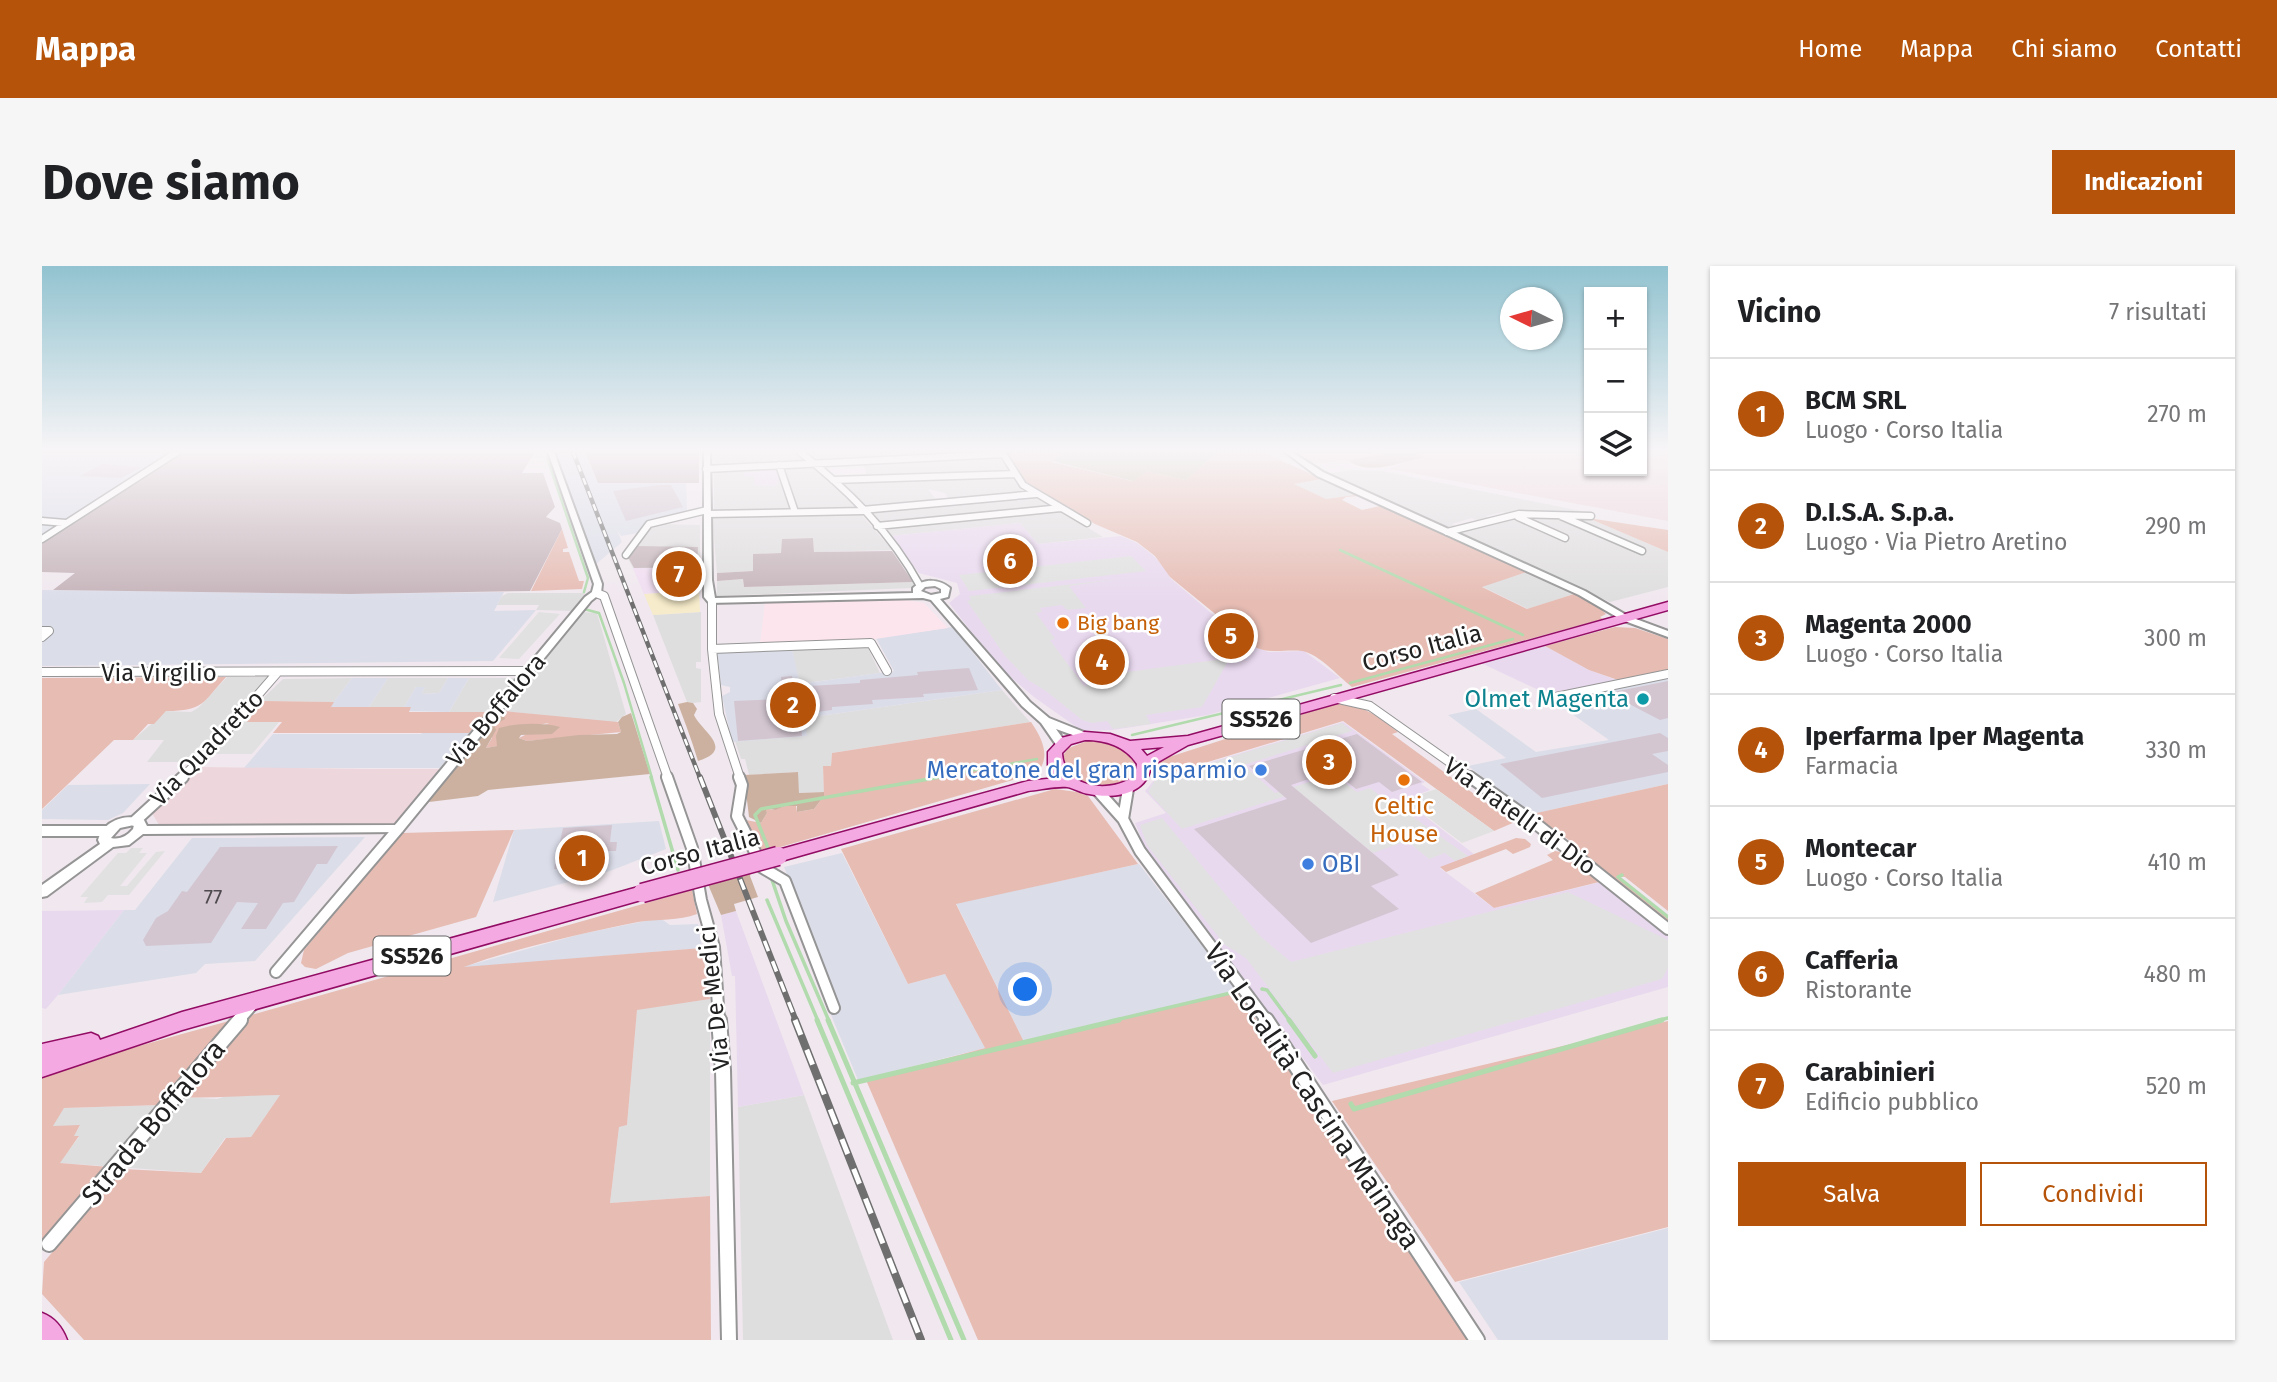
<!DOCTYPE html>
<html lang="it">
<head>
<meta charset="utf-8">
<style>
	:root { --surface:#fff; --page:#f6f6f6; --text:#202124; --muted:#757577; --line:#e0e0e0; --accent:#b45309 }
	body { margin:0; font-family:"Fira Sans",sans-serif; background:var(--page); color:var(--text) }
	.controls { position:absolute; right:21px; top:21px; display:grid; overflow:hidden; border-radius:0px; box-shadow:0 2px 5px #0004 }
	.controls button { width:63px; height:63px; display:grid; place-items:center; padding:0; border:0; border-bottom:2px solid var(--line); background:var(--surface); color:var(--text); font:35px sans-serif }
	.compass { position:absolute; left:1458px; top:21px; width:63px; height:63px; border-radius:50%; background:var(--surface); box-shadow:0 2px 5px #0004; rotate:275deg }
	.you { position:absolute; left:984px; top:724px; width:24px; height:24px; margin:-18px; border:5px solid #fff; border-radius:50%; background:#1a73e8; box-shadow:0 0 0 10px #1a73e833 }
	.badge { display:grid; place-items:center; width:46px; height:46px; border-radius:50%; background:var(--accent); color:#fff; font-size:23px; font-weight:700 }
	.pin { position:absolute; translate:-50% -50%; border:4px solid #fff; box-shadow:0 2px 7px #0006 }
	.list { margin:0; padding:0; list-style:none }
	h2 { display:flex; justify-content:space-between; align-items:center; height:91px; margin:0; padding:0 28px; font-size:30px }
	h2 small { font-size:23px; font-weight:400; color:var(--muted) }
	.list li { display:grid; grid-template-columns:46px 1fr auto; gap:21px; align-items:center; box-sizing:border-box; height:112px; padding:0 28px; border-top:2px solid var(--line) }
	.list b { display:block; font-size:26px; white-space:nowrap }
	.list p { margin:0; font-size:23px; white-space:nowrap; color:var(--muted) }
	.list em { font-size:23px; font-style:normal; color:var(--muted) }
	.actions { display:flex; gap:14px; padding:21px 28px }
	.actions a { flex:1; padding:16px 0; border:2px solid var(--accent); border-radius:0px; text-align:center; font-size:24px; color:var(--accent) }
	.actions .main { background:var(--accent); color:#fff }
	.icon { flex:none; width:38px; height:38px; fill:none; stroke:currentColor; stroke-width:2; stroke-linecap:round; stroke-linejoin:round }
	.map { position:relative; flex:none; width:1626px; height:1074px; overflow:hidden; border-radius:0px }
	header { display:flex; align-items:center; gap:42px; box-sizing:border-box; height:98px; padding:0 35px; background:var(--accent); color:#fff }
	header strong { font-size:33px }
	nav { display:flex; gap:38px; margin-inline-start:auto; font-size:24px }
	.intro { display:flex; align-items:center; justify-content:space-between; box-sizing:border-box; height:168px; padding:0 42px }
	h1 { margin:0; font-size:49px }
	.button { padding:18px 32px; border-radius:0px; background:var(--accent); color:#fff; font-size:24px; font-weight:700 }
	main { display:flex; gap:42px; padding:0 42px }
	aside { flex:1; background:var(--surface); border-radius:0px; box-shadow:0 2px 5px #0004 }
	.map>svg:first-child { display:block }
</style>
</head>
<body>
<header>
<strong>Mappa</strong>
<nav><a>Home</a><a>Mappa</a><a>Chi siamo</a><a>Contatti</a></nav>
</header>
<div class="intro"><h1>Dove siamo</h1><a class="button">Indicazioni</a></div>
<main>
<div class="map">
<svg width="1626" height="1074" viewBox="0 0 1626 1074">
	<rect width="100%" height="100%" fill="#f0e8ee"/>
	<path fill="#dfdedf" d="M671,186H753L765,195L739,197L738,193H732V198L672,201Z
		M762,186H881L883,189L774,195Z
		M957,191L969,206L825,211L821,197Z
		M769,199L816,244L757,245L740,200Z
		M717,202L718,206L703,207L712,210L722,219L735,220L733,215H739L748,244H672V204Z
		M1310,204L1339,205L1549,247V249L1510,247L1506,244L1481,245L1466,248L1461,246L1444,250L1447,252L1435,255L1430,252L1410,258L1413,260L1403,263L1285,208Z
		M972,211L988,225L986,227L907,234L903,227L886,223L895,235L823,242L797,215Z
		M1280,213L1314,229L1284,233L1251,218Z
		M996,231L1014,241L836,258L826,246Z
		M1017,244L1061,271L996,278L978,257L848,270L839,261Z
		M818,247L850,284L772,286L771,272L740,273V287L711,288V305L675,307L670,249Z
		M1475,251L1546,252L1626,286V321L1568,336L1411,266Z
		M613,258L658,259V302H591L585,291Z
		M1485,306V308L1532,328L1486,343L1439,320Z
		M701,313L702,321L871,316L874,319L870,322L675,330V315Z
		M466,327H543L532,345L494,344L497,339H455L460,330Z
		M539,346L555,347L584,448L573,457L462,445Z
		M659,346V396H654V402L659,403V436L651,437L645,436L611,349Z
		M825,380L838,407L757,418L750,383Z
		M185,411H226L154,493L144,496H105L122,474H91L124,445L149,446L156,442Z
		M310,412L292,436L218,435L241,413Z
		M346,412H406L397,427L380,428L383,421H374L362,441H327Z
		M427,412H474L445,446H407Z
		M960,424L988,456L790,487L789,500L781,501L782,526L757,527L755,506L707,509L703,493H699L693,475L764,470L763,452Z
		M668,733V930L568,937L577,860L585,859L595,743Z
		M239,828L209,871L183,872L159,907L17,897L37,871L31,870L38,860H10L22,842L118,839L125,830L175,833L187,829Z
		M762,829L851,1074H701L696,841Z"/>
	<path fill="#e9d9ef" d="M734,201L739,215L734,216L735,220L712,219V210H702V207L717,206V202Z
		M978,257L996,278L1079,270L1095,277L1112,290L1127,307V311L1203,376L1226,386L1262,385L1298,412L1166,449L1071,464L1040,465L992,431L965,408L928,364L907,337L918,328L915,317L877,307L848,270Z
		M1503,380L1547,404L1575,414L1505,428L1439,397Z
		M1301,456L1383,516L1379,518L1388,524L1362,534L1432,588L1398,602L1452,642L1562,615L1626,666V721L1281,819L1102,579L1093,557L1124,547L1103,525L1113,513Z
		M82,644L16,729L4,743L0,742V645Z
		M694,645L762,829L696,841L693,710H690L679,649Z"/>
	<path fill="#dbdde9" d="M0,186H130L0,272Z
		M512,186H542L556,217H644L645,244L610,254L596,267L579,270L575,264L580,276L553,299Z
		M0,324L307,328L462,326L452,345L494,344L451,395L0,400Z
		M911,361L960,424L763,452L765,470L690,476L680,430L688,426V421L679,419L675,385L750,383L758,418L852,405L834,372Z
		M1626,411V518L1490,548L1426,500L1464,492L1406,449L1434,443L1494,486L1567,474L1513,436Z
		M310,412H346L327,441H288Z
		M406,412H427L407,446L366,445L369,441H362L374,421H383L380,428L397,427Z
		M381,466L427,467L398,502H202L231,468H379Z
		M108,518L81,547L66,554L0,553V544L26,519Z
		M617,555L624,583L568,605L451,636L472,564Z
		M323,571L213,695L163,698L154,707L16,729L82,644H93L150,572Z
		M800,587L866,718L903,708L943,782L816,814L787,744L798,740L742,601Z
		M1097,598L1196,726L982,776L914,637Z
		M618,652L628,659L656,658L660,682L417,702L539,668Z
		M1626,962V1074H1456L1417,1016Z"/>
	<path fill="#fde5ed" d="M852,332L882,337L906,362L820,375L718,379L723,337Z"/>
	<path fill="#f0ddf1" d="M591,302H658L657,324L602,328Z"/>
	<path fill="#c5b4ba" d="M139,186H493L480,207H501L513,241L504,251L518,257L520,263L488,325L308,328L11,324L33,307L0,306V276Z
		M543,186H657V217H556Z
		M771,272L772,286L850,285L871,316L702,321L701,313L675,315V307L711,305V288L739,287L740,273Z
		M595,280L656,281L655,301L592,302L586,291Z"/>
	<path fill="#edd6dc" d="M1249,186H1347L1307,195L1271,197H1263Z
		M1372,186H1547V205H1600V190L1605,192L1626,187V255L1348,203L1363,197L1360,195L1382,191Z
		M160,501L330,503H398L354,558L117,559L110,547L149,508Z"/>
	<path fill="#e6bcb3" d="M962,186H1023L1010,196L1090,215L1105,205L1144,214L1175,186H1221L1280,213L1252,218L1284,233L1313,229L1316,230L1304,231L1300,234L1320,244L1338,240L1485,306L1440,321L1485,343L1532,328L1558,342L1564,348L1558,351L1561,353L1310,421C1296,410 1277,388 1260,385C1244,383 1231,388 1215,382L1128,311L1113,290L1095,276L1053,258L982,217Z
		M1546,252L1626,264V286Z
		M520,263L526,282L521,283V286H527L537,315H542L540,323L489,325Z
		M1573,361L1593,362L1626,373V405L1579,415L1547,404L1503,380Z
		M184,411C160,437 162,445 124,445L112,458H106L91,474H72L0,543V412Z
		M222,435L292,436L289,441H369L367,446H445L427,467H231L240,456H204Z
		M1295,437C1323,440 1334,449 1356,466L1350,468L1458,547L1466,546L1473,550V556L1452,565L1301,455L1113,512V502L1121,493Z
		M462,445L576,456L579,466L485,475L477,472L507,457L482,461L456,474V480L444,482L450,472V461L462,450L459,449Z
		M989,456C999,471 1010,490 995,507L717,587L704,554L719,557L725,547L722,542L732,544L743,540H754L755,546L772,543L782,530L781,500H789L790,487Z
		M1045,475C1065,475 1089,480 1094,503C1084,533 1019,522 1022,488L1027,482Z
		M1626,518V645L1583,611L1574,610L1626,652V658L1530,583L1534,579L1490,548Z
		M1013,523L1035,526L1046,530L1096,598L914,638L982,776L1196,726L1427,1074H936L824,814L943,782L903,708L866,718L799,583Z
		M472,564L434,651L306,687L274,703L263,701L259,697L262,684L360,567Z
		M1474,572L1483,573L1489,578L1488,581L1471,588L1464,583L1404,606L1398,601Z
		M1513,585L1523,587L1561,615L1452,642L1433,627L1511,594L1505,589Z
		M650,624L655,648C637,655 615,653 596,656C538,668 477,681 422,701L660,682L668,733L595,744L585,859L577,861L568,937L668,930L669,1074H42L0,1028L2,996L81,903L159,907L184,872L209,871L238,829C204,829 172,833 138,831L209,749Z
		M194,753L118,839L22,842L11,860L38,859L32,870H37L18,897L67,901L0,976V807Z
		M1626,755V961L1413,1016L1290,835Z"/>
	<path fill="#ccb1a1" d="M1347,186H1372L1383,191C1358,196 1329,210 1307,195Z
		M645,436L651,437L655,443L652,449C659,465 694,483 656,495C650,475 644,459 636,438Z
		M589,447L608,508L446,524L436,530L387,536L351,575L454,450H462L463,453L452,459L454,464L444,482L455,480L454,470L457,462C473,457 501,456 518,461L510,468L479,469L477,472L485,475L537,469L575,468L579,466L576,456L580,451Z
		M756,506L757,527L782,526V530L772,543L755,546V540H743L733,544L723,542L725,547L719,557L707,551L702,509Z
		M709,605L708,610L716,631L692,638L694,645L679,649L665,616Z"/>
	<path fill="#c8c3ab" d="M1023,186H1175L1144,214L1105,205L1091,215L1010,195Z"/>
	<path fill="#f6ebca" d="M651,325L657,326L658,346L611,349L602,328Z"/>
	<path fill="#e1e1e1" d="M1089,290L1104,305L927,325L917,309Z
		M1084,312L1027,320L1044,342L1025,344L1020,339L998,342L1000,346L994,347L1013,373L1008,374L1042,420L1046,419L1041,412L1181,393V390L1172,380L1177,379L1184,386L1185,397L1160,441L1104,449L1109,458L1071,463L1065,455L1050,457L1040,454L1004,425L986,414L963,390L925,335L929,334L927,330Z
		M497,346L518,348L477,393L457,392Z
		M203,448L210,449L205,456H237L210,488H169Z
		M1300,457L1310,465L1202,499L1233,527L1273,514L1284,522L1302,516L1315,526L1328,522L1356,544L1360,543L1426,590L1413,595L1403,587L1387,593L1365,575L1331,587L1256,526L1140,563L1106,526L1113,514Z
		M1394,523L1452,565L1420,577L1363,534Z
		M1120,552L1218,670L1249,696L1526,626L1626,674V702L1620,713L1291,807L1204,692L1182,678L1105,579L1098,559Z
		M89,582H101L97,587H105L78,620H85L114,586L123,585L87,629H66L60,636L42,637L46,631H38L76,587H84Z"/>
	<g fill="none" stroke-linecap="round" stroke-linejoin="round">
		<path stroke="#b1daad" stroke-width="2.5" d="M503,186L546,312L542,326
			M1298,284L1481,369
			M542,343L557,347L582,417L610,512
			M1308,417L1471,373
			M1090,469L1299,419
			M888,512L995,493"/>
		<path stroke="#b1daad" stroke-width="3.5" d="M609,511L636,604
			M728,587L713,549L719,543L898,511
			M728,608L744,655L787,755
			M1580,609L1576,611L1626,651
			M725,634L776,755
			M1220,723L1225,724L1248,755
			M1069,755L1193,726
			M1614,755L1626,752"/>
		<path stroke="#b1daad" stroke-width="5" d="M775,754L909,1074
			M786,754L922,1074
			M1247,754L1273,790
			M811,817L1077,754
			M1309,838L1312,843L1620,754"/>
	</g>
	<path fill="#d3c6d1" d="M60,198L100,201L79,212L38,210Z
		M617,219H629L641,241L584,255L571,225Z
		M927,402L936,424L881,428L882,431L830,434L831,438L790,441V444L758,448L760,470L696,475L692,435L741,433L739,411L750,410L752,421L818,417V414L876,409L875,406Z
		M1626,415V452L1618,454L1566,427Z
		M1618,467L1626,472V485L1610,488L1626,499V506L1500,532L1458,498Z
		M1315,468L1380,516L1350,526L1337,516L1314,523L1299,511L1280,517L1273,511L1249,519L1357,609L1329,620L1357,643L1269,677L1152,563L1245,533L1207,500Z
		M570,559L568,576H575L574,585H566L564,600L512,603L521,562Z
		M296,580L285,598H275L252,636L241,637L224,663H199L216,637L195,636L169,677L104,680L101,674L114,652L126,645L140,625L145,626L178,581Z"/>
	<g fill="none" stroke-linecap="round" stroke-linejoin="round">
		<defs>
			<path id="minor-far3" d="M758,186C806,224 849,266 878,320
				M960,186L981,219L1045,257
				M737,199L753,246
				M664,203L961,188
				M791,214L974,208
				M820,244L994,228
				M665,248L821,245
				M1519,250L1600,285
				M1476,251L1523,272
				M0,255L24,257
				M835,260L1019,242
				M1405,266L1477,248L1549,250
				M0,273L135,186
				M584,289L607,258L665,244"/>
			<path id="minor-far2" d="M554,327L562,330L626,512
				M670,335V383L677,448L698,512
				M0,365H7L0,371
				M670,383L829,377L845,405
				M0,406L487,405
				M1292,432L1328,440L1430,512
				M1509,432L1626,408
				M139,512L160,493L235,407"/>
			<path id="minor-far1" d="M625,511L650,582L659,634L672,681L677,755
				M697,511L700,519L695,550L721,602L743,615L792,742
				M1428,511L1493,557L1626,663
				M1056,525L1081,553L1098,585L1225,755
				M1081,553L1086,523
				M93,555L141,511
				M0,565H66
				M234,706L356,563
				M196,755L212,737"/>
			<path id="minor" d="M677,754L681,804L687,1074
				M1224,754L1435,1074
				M7,978L198,754"/>
			<path id="tertiary" d="M506,186H512L560,318L559,327L549,335L360,566L101,568L87,579L71,581L5,630L0,631V619L58,578L56,574C62,554 84,547 102,554L105,560L353,559L543,331L550,326L552,318ZM92,559L91,563C85,570 78,574 69,572L78,562Z
				M662,186H668L670,314L673,332L871,327V322C882,312 897,313 908,322L906,331L898,333L988,436L1007,452L1047,468L1049,470L1047,472H1039L1014,463L1025,478L1019,482L1015,480L999,457L980,440L889,334L881,332L667,337L662,331ZM893,320L899,323V327L889,329L879,325L883,321Z
				M1243,186H1250L1281,206L1543,325L1586,350L1626,365V371L1580,354L1537,329L1275,210Z"/>
			<path id="primary" d="M1626,336V344L1146,479L1109,500C1105,529 1071,533 1047,528C1039,527 1032,522 1025,521C1013,520 998,524 986,525L736,596L730,594L728,590L730,586L736,584L986,515L1014,512L1006,499V486L1019,472L1043,466L1068,468L1088,475L1146,470ZM1043,474C1064,474 1083,480 1095,498L1093,510C1068,528 1022,523 1020,487L1029,478ZM1122,481L1105,490L1099,483Z
				M600,620L606,622L609,627L606,632L140,764L0,811V778L49,767L56,770L58,774L140,746Z
				M0,1047C13,1052 20,1061 25,1074H0Z"/>
		</defs>
		<use href="#minor-far3" stroke="#959595" stroke-width="9"/>
		<use href="#minor-far2" stroke="#959595" stroke-width="10"/>
		<use href="#minor-far1" stroke="#959595" stroke-width="14"/>
		<use href="#minor" stroke="#959595" stroke-width="18"/>
		<use href="#tertiary" stroke="#959595" stroke-width="4"/>
		<use href="#primary" stroke="#920c64" stroke-width="3"/>
		<use href="#minor-far3" stroke="#fff" stroke-width="6"/>
		<use href="#minor-far2" stroke="#fff" stroke-width="8"/>
		<use href="#minor-far1" stroke="#fff" stroke-width="10"/>
		<use href="#minor" stroke="#fff" stroke-width="14"/>
		<use href="#tertiary" fill="#fff" fill-rule="evenodd"/>
		<use href="#primary" fill="#f5a9e3" fill-rule="evenodd"/>
		<defs>
			<path id="rail-far2" d="M531,186L658,512"/>
			<path id="rail-far1" d="M658,511L754,755"/>
			<path id="rail" d="M753,754L879,1074"/>
		</defs>
		<use href="#rail-far2" stroke="#6f6f6f" stroke-width="4.5"/>
		<use href="#rail-far1" stroke="#6f6f6f" stroke-width="6"/>
		<use href="#rail" stroke="#6f6f6f" stroke-width="8"/>
		<use href="#rail-far2" stroke="#fff" stroke-width="2.5" stroke-dasharray="7" stroke-linecap="butt"/>
		<use href="#rail-far1" stroke="#fff" stroke-width="3.5" stroke-dasharray="11" stroke-linecap="butt"/>
		<use href="#rail" stroke="#fff" stroke-width="5" stroke-dasharray="16" stroke-linecap="butt"/>
		<defs>
			<path id="primary-bridge" d="M600,627L736,590"/>
		</defs>
		<use href="#primary-bridge" stroke="#920c64" stroke-width="21" stroke-linecap="butt"/>
		<use href="#primary-bridge" stroke="#f5a9e3" stroke-width="18"/>
	</g>
	<linearGradient id="sky" x2="0" y2="1"><stop stop-color="#92c3d0"/><stop offset="0.55" stop-color="#f8f5f7"/><stop offset="1" stop-color="#f8f5f7" stop-opacity="0"/></linearGradient>
	<rect width="1626" height="336" fill="url(#sky)"/>
	<g fill="#e8710a" stroke="#fff" stroke-width="2.5">
		<circle cx="1021" cy="357" r="7"/>
		<circle cx="1362" cy="514" r="7"/>
	</g>
	<circle fill="#0f9aa8" stroke="#fff" stroke-width="2.5" cx="1601" cy="433" r="7"/>
	<g fill="#3f7fe0" stroke="#fff" stroke-width="2.5">
		<circle cx="1219" cy="504" r="7"/>
		<circle cx="1266" cy="598" r="7"/>
	</g>
	<g text-anchor="middle" stroke-width="5" stroke-linejoin="round" paint-order="stroke">
		<g font-size="21" fill="#c56008" stroke="#fff" text-anchor="start">
			<text x="1035" y="364">Big bang</text>
		</g>
		<g font-size="21" fill="#4e4a4d">
			<text x="171" y="638">77</text>
		</g>
		<g fill="#fff" stroke="#646464" stroke-width="2">
			<rect x="1180.5" y="433.5" width="77" height="39" rx="5"/>
			<rect x="331.5" y="670.5" width="77" height="39" rx="5"/>
		</g>
		<g font-size="23" font-weight="bold" fill="#212121">
			<text x="1219" y="461">SS526</text>
			<text x="370" y="698">SS526</text>
		</g>
		<g font-size="24" fill="#212121" stroke="#fff">
			<text transform="translate(1380 382) rotate(-15)" y="8">Corso Italia</text>
			<text x="117" y="415">Via Virgilio</text>
			<text transform="translate(454 444) rotate(-50)" y="8">Via Boffalora</text>
			<text transform="translate(165 482) rotate(-46)" y="8">Via Quadretto</text>
			<text transform="translate(1478 550) rotate(36)" y="8">Via fratelli di Dio</text>
			<text transform="translate(658 586) rotate(-15)" y="8">Corso Italia</text>
			<text transform="translate(672 732) rotate(-96)" y="8">Via De Medici</text>
		</g>
		<g font-size="24" fill="#0d838f" stroke="#fff" text-anchor="end">
			<text x="1587" y="441">Olmet Magenta</text>
		</g>
		<g font-size="24" fill="#366cbe" stroke="#fff" text-anchor="end">
			<text x="1205" y="512">Mercatone del gran risparmio</text>
			<text x="1280" y="606" text-anchor="start">OBI</text>
		</g>
		<g font-size="24" fill="#c56008" stroke="#fff">
			<text x="1362" y="548">Celtic<tspan x="1362" dy="28">House</tspan></text>
		</g>
		<g font-size="28" fill="#212121" stroke="#fff">
			<text transform="translate(1271 830) rotate(56)" y="10">Via Località Cascina Mainaga</text>
			<text transform="translate(111 856) rotate(-50)" y="10">Strada Boffalora</text>
		</g>
	</g>
</svg>
<div class="controls">
<button>+</button>
<button>−</button>
<button><svg class="icon" aria-label="layers" viewBox="0 0 24 24"><path d="M12 4l9 5-9 5-9-5zM3 14l9 5 9-5"/></svg></button>
</div>
<svg class="compass" viewBox="-18 -18 36 36"><path d="M0-13l5 13h-10z" fill="#e53935"/><path d="M0 13l5-13h-10z" fill="#757577"/></svg>
<div class="you"></div>
<div class="pin badge" style="left:540px;top:592px">1</div>
<div class="pin badge" style="left:751px;top:439px">2</div>
<div class="pin badge" style="left:1287px;top:496px">3</div>
<div class="pin badge" style="left:1060px;top:396px">4</div>
<div class="pin badge" style="left:1189px;top:370px">5</div>
<div class="pin badge" style="left:968px;top:295px">6</div>
<div class="pin badge" style="left:637px;top:308px">7</div>
</div>
<aside>
<h2>Vicino<small>7 risultati</small></h2>
<ul class="list">
<li><span class="badge">1</span><div><b>BCM SRL</b><p>Luogo · Corso Italia</p></div><em>270 m</em></li>
<li><span class="badge">2</span><div><b>D.I.S.A. S.p.a.</b><p>Luogo · Via Pietro Aretino</p></div><em>290 m</em></li>
<li><span class="badge">3</span><div><b>Magenta 2000</b><p>Luogo · Corso Italia</p></div><em>300 m</em></li>
<li><span class="badge">4</span><div><b>Iperfarma Iper Magenta</b><p>Farmacia</p></div><em>330 m</em></li>
<li><span class="badge">5</span><div><b>Montecar</b><p>Luogo · Corso Italia</p></div><em>410 m</em></li>
<li><span class="badge">6</span><div><b>Cafferia</b><p>Ristorante</p></div><em>480 m</em></li>
<li><span class="badge">7</span><div><b>Carabinieri</b><p>Edificio pubblico</p></div><em>520 m</em></li>
</ul>
<div class="actions"><a class="main">Salva</a><a>Condividi</a></div>
</aside>
</main>
</body>
</html>
